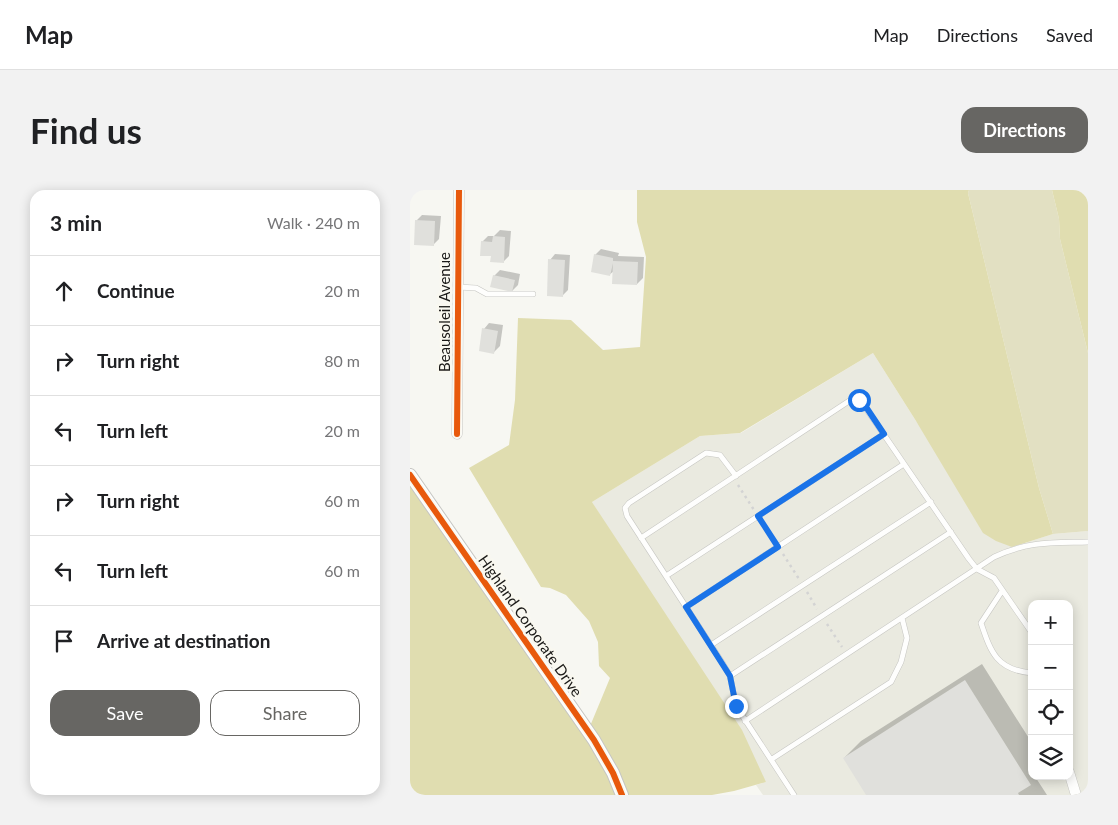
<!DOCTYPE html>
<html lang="en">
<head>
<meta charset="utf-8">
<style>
	:root { --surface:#fff; --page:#f2f2f2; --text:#202124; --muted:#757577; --line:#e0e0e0; --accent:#676663 }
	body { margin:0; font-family:Lato,sans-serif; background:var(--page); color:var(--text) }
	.controls { position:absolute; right:15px; bottom:15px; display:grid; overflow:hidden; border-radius:10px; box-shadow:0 2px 12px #0003 }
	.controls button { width:45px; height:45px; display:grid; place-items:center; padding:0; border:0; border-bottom:1px solid var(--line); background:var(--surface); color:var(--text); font:25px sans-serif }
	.stop { position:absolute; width:15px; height:15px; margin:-11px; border:4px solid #1a73e8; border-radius:50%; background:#fff }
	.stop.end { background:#1a73e8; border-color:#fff; box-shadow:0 1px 5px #0008 }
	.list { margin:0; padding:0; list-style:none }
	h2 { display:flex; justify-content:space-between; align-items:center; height:65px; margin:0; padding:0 20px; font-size:21px }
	h2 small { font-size:16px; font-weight:400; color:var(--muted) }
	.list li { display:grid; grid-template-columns:32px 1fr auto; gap:15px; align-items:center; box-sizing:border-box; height:70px; padding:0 20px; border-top:1px solid var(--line) }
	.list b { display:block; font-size:19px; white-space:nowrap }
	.list em { font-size:16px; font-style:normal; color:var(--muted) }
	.actions { display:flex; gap:10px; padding:15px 20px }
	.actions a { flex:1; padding:11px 0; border:1px solid var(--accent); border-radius:15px; text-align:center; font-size:18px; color:var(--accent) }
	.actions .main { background:var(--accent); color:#fff }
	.icon { flex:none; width:28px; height:28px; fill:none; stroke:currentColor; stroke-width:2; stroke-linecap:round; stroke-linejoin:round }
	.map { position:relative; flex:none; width:678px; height:605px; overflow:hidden; border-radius:15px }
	header { display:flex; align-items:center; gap:30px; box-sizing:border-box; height:70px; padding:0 25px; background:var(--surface); border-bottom:1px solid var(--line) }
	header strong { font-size:24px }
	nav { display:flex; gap:28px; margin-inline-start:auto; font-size:18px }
	.intro { display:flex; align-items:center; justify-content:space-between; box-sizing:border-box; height:120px; padding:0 30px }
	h1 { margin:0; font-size:35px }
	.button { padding:12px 22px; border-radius:15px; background:var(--accent); color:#fff; font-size:18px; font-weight:700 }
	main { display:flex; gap:30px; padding:0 30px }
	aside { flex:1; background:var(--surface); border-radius:15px; box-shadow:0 2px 12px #0003 }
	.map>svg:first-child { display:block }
</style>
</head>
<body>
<header>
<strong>Map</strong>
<nav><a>Map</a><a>Directions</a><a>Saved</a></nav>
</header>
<div class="intro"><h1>Find us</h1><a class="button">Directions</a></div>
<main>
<aside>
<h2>3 min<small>Walk · 240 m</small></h2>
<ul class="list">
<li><svg class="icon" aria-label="ahead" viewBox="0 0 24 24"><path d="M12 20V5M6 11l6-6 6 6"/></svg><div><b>Continue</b></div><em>20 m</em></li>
<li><svg class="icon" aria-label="right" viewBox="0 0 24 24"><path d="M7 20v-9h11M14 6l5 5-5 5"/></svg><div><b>Turn right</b></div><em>80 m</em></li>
<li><svg class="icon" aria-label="left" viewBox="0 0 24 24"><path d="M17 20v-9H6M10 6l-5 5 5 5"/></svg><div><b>Turn left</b></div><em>20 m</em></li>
<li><svg class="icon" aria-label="right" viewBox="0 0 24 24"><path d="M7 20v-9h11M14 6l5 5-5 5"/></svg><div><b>Turn right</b></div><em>60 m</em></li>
<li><svg class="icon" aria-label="left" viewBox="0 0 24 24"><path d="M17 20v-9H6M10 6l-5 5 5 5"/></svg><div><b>Turn left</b></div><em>60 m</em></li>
<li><svg class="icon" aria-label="arrive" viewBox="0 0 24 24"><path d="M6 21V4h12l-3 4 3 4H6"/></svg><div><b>Arrive at destination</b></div></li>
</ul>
<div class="actions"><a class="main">Save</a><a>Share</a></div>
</aside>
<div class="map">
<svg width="678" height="605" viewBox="0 0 678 605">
	<rect width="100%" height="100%" fill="#f7f7f2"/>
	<path fill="#eaeae0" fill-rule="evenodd" d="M463,163L506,231L602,357L643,344L678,341V605H353L346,595L356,592L182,312L290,246L331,243ZM622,414H659V586H622Z"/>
	<path fill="#e2e0c2" d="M559,0H642L649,29L650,49L678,163V341L643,344L629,298L558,3Z"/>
	<path fill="#e0ddb0" d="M227,0H559L558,3L629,298L643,344L602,357L586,351L573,343L506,231L463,163L330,243L290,246L182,312L332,540L356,592L324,601L302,605H0V284L178,541L200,488L189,476L188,452L179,431L156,405L140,398L131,397L59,278L99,255L105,210L108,128L161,130L193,160L230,157L236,67L227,32Z
		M642,0H678V163L650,49L649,29Z"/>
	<path fill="#0003" d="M12,25L31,26L29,49L24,54L6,31Z
		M90,40L101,41L99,66L93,72L82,65L72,52L78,46H84Z
		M191,59L209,63L208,66L234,67L233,88L227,94L204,81L199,85L185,65Z
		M145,64L160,65L158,100L152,106L140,70Z
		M90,80L110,84L108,95L102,101L84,86Z
		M79,133L93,135L90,156L84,162L74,139Z
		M572,474L622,553V586H628L626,588L637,605H457L434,568L451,551Z"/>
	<path fill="#e0e0dc" d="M5,30L25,31L24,56L4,55Z
		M83,46L95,47L94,73L80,72L81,66H70L71,51L82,52Z
		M184,64L203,68V71L228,72L227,95L202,94L203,73L200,86L181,82Z
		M138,69L155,70L153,107L137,106Z
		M83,85L105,90L102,102L80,97Z
		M72,138L88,141L84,164L69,161Z
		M555,490L621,595L608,603L609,605H456L433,568Z"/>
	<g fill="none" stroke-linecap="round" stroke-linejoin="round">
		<defs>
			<path id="service" d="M48,97L66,98L77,104H123
				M326,286L310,265L296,263L219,313L215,318L217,326L313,474L320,486L326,516L384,605
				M231,348L439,211L447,210L453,214L559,369L567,379L584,388L622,443
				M256,386L474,244
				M592,401L571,433C581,463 587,480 622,483
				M276,417L494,274
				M301,455L521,312
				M320,486L541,342
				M335,531L584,367C618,351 641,353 678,352
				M362,569L481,492L491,472L497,448L492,428"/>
			<path id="minor" d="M47,244L49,0
				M659,582L666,605"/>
			<path id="tertiary" d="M0,285L184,550L203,583L212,605"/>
		</defs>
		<use href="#service" stroke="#c6c6c2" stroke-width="6"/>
		<use href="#minor" stroke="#c6c6c2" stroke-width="11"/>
		<use href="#tertiary" stroke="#c6c6c2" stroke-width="14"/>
		<path stroke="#d3d3d3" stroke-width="2.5" stroke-dasharray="2.5 4" stroke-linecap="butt" d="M328,295L344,320
			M352,333L363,349
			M373,364L389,389
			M397,402L407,419
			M417,434L432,457"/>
		<use href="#service" stroke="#fefefd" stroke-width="5"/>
		<use href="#minor" stroke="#fefefd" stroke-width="10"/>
		<use href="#tertiary" stroke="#fefefd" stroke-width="12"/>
		<defs>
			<path id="cycleway" d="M47,244L49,0
				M0,285L184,550L203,583L212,605"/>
		</defs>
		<use href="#cycleway" stroke="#f9f8f0" stroke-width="9"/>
		<use href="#cycleway" stroke="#e8590c" stroke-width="6"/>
	</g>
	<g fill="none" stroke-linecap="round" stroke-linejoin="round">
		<path stroke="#1a73e8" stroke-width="6" d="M326,516L320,486L276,417L368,357L348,326L474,244L454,214L449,210"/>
	</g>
	<g text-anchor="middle" stroke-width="5" stroke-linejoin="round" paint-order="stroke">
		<g font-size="15" fill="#191816" stroke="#f9f8f0">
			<text transform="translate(35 122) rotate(-90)" y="5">Beausoleil Avenue</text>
			<text transform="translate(120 436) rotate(55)" y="5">Highland Corporate Drive</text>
		</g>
	</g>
</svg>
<div class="controls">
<button>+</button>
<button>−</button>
<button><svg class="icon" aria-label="locate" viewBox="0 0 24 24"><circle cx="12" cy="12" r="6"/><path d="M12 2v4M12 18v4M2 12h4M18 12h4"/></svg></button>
<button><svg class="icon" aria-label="layers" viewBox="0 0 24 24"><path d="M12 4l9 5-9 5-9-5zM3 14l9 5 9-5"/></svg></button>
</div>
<div class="stop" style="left:449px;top:210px"></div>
<div class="stop end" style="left:326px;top:516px"></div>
</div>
</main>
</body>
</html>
